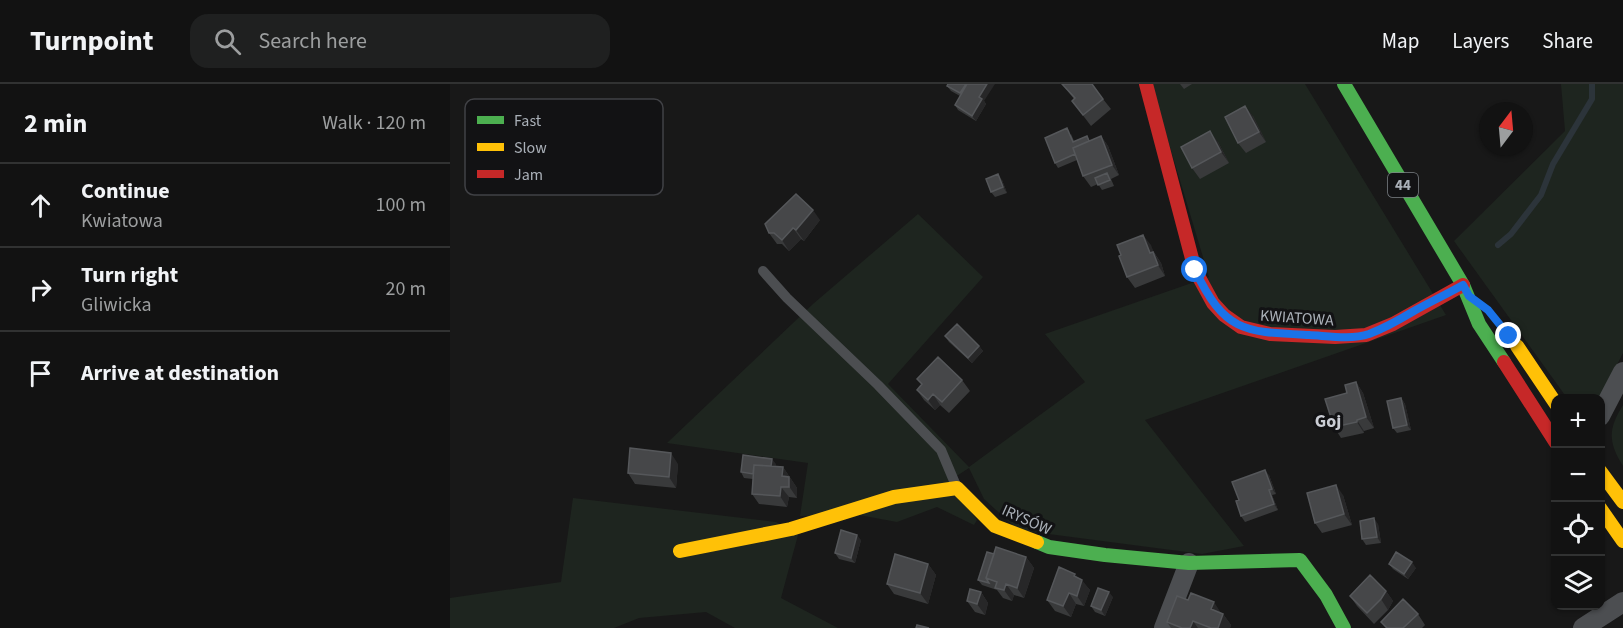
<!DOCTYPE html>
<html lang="en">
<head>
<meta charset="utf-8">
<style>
	:root { --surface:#121212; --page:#1f2020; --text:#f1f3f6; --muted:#9c9e9f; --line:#313232 }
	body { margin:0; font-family:"Source Sans 3",sans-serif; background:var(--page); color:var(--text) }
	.controls { position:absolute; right:18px; bottom:18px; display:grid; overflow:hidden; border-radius:12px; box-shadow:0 2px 4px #0004 }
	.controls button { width:54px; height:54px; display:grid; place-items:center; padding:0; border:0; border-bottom:2px solid var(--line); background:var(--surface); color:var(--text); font:30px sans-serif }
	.compass { position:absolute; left:1029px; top:18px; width:54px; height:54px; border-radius:50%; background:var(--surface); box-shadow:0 2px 4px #0004; rotate:16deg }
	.stop { position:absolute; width:18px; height:18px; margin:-14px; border:4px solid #1a73e8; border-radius:50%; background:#fff }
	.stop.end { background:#1a73e8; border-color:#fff; box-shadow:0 2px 6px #0008 }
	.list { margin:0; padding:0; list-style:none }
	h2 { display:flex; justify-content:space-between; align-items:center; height:78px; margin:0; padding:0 24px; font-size:26px }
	h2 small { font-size:20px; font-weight:400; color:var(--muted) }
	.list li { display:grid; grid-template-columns:39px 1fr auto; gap:18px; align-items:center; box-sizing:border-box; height:84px; padding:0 24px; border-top:2px solid var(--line) }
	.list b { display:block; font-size:22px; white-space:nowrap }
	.list p { margin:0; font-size:20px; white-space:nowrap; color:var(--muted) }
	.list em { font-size:20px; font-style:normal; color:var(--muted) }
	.icon { flex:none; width:33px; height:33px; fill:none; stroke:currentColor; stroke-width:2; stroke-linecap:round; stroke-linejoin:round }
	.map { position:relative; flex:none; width:1173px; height:544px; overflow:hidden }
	header { display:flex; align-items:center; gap:36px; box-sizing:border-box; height:84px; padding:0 30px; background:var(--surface); border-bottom:2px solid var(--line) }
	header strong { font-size:28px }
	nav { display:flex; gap:33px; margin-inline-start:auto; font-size:21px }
	.search { width:420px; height:54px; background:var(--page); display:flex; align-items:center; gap:15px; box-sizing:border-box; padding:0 21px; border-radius:18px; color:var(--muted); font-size:22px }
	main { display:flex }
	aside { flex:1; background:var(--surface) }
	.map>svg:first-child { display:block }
</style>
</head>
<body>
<header>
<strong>Turnpoint</strong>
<div class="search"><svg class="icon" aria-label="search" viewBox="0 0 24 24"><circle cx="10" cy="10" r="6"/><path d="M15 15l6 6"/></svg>Search here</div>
<nav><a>Map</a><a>Layers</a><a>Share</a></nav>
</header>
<main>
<aside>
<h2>2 min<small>Walk · 120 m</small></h2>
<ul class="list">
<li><svg class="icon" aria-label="ahead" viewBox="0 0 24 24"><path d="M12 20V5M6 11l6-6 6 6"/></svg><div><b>Continue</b><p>Kwiatowa</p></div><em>100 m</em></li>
<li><svg class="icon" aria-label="right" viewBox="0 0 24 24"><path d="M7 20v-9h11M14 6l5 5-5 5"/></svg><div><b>Turn right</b><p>Gliwicka</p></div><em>20 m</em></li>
<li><svg class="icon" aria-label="arrive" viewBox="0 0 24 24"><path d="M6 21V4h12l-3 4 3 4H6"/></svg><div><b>Arrive at destination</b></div></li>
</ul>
</aside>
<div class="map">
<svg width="1173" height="544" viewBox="0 0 1173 544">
	<rect width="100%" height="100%" fill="#181818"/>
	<path fill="#1e251f" d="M701,0H855L996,231L695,336L794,462L752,470L568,446L534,415L519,384L499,397L527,436L524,441L487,423L447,438L409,431L350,432L358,379L217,359L363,220L468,130L533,193L438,300L519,383L635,298L595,250L759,193Z
		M1111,0H1173V269L1150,314H1117L1004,157L1115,47Z
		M1173,321V382C1158,358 1158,345 1173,321Z
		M123,414L326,438L348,451L331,514L388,544H285L256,528L189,534L164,544H0V514L111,498Z"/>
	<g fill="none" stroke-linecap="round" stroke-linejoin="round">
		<path stroke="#2c343a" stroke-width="6" d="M1048,161L1061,150L1091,111L1103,80L1142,15V0"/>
		<path stroke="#4c4e51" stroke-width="10" d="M313,187L337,214L428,301L491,366L507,404"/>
		<path stroke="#4c4e51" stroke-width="20" d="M1150,332L1173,288
			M714,544L739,479
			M1133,544L1173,518"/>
		<path stroke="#4caf50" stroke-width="14" d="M894,0L1013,201L1029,240L1054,278
			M587,458L599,463L655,471L739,479L850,476L876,511L894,544"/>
		<path stroke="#ffc107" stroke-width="14" d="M1067,262L1106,320
			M1150,387L1173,418
			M1150,424L1173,457
			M230,467L341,445L444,413L507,404L545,442L587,458"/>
		<path stroke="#c62828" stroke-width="14" d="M696,0L745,186L763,219L774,231L791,243L820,250L885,253L916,251L943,240L1013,201
			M1054,278L1106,359"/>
	</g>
	<path fill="#393a3b" d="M612,0L653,15L661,25L641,42L622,17L624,15Z
		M730,0H742L734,5Z
		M497,2L534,17L536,20L526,37L508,26L505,21L510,12L501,7Z
		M803,32L816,58L796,69L788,59Z
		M621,50L624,57L637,52L640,57L651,52L658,62L669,91L661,95L664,102L652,106L648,100L641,103L633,92L627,76L608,84L605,79Z
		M768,58L779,79L750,95L742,84Z
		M552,96L557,109L545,113L541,108Z
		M370,136L354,157L351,155L339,167L332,160H327L319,149Z
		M693,151L711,179L715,192L685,204L677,193L671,171Z
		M495,252L529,262L533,267L522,279L499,258Z
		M467,295L512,296L520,307L499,329L490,321L485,326L474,316L467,306L472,301Z
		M906,298L913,309L924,344L914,347V349L891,354L884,343L897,309Z
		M951,314L955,320L961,346L947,349L943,344Z
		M228,380L226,404L185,400L178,389Z
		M326,380L325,382L333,383L347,404V414L339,413L337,423L309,420L302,410L303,395L294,394L291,388Z
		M819,391L826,410L822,411L828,426L795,438L791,432L789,416Z
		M893,411L902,441L872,449L865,439Z
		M928,440L931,459L916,461L912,455Z
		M411,456L405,479L389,475L385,469Z
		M544,470L576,473L584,484L574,514L564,511L562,517L553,514L547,506L532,501L528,496Z
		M478,480L486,491L478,520L444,510L437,500Z
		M939,480L966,484L958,495L943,485Z
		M629,494L640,506L634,522L626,520L621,533L605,527L597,516Z
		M936,507L943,517L938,526L924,540L907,522L900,512Z
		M531,508L538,519L535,531L525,528L517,517Z
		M663,513L655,532L645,528L641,522Z
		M771,529L773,530L781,541L780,544H721L717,538Z
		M968,530L975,541L972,544H936L931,538Z"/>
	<path fill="#272728" d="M537,0H545L534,17L536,20L526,37L522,32L529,13Z
		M795,22L803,32L816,58L809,48Z
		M760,47L768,58L779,79L771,68Z
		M651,52L658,62L669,91L662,81Z
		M548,90L552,96L557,109L553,103Z
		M363,126L370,136L354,157L346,146Z
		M343,144L351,155L339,167L332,156Z
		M693,151L701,161L704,169L711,179L715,192L700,169Z
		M529,262L533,267L522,279L518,274Z
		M906,298L913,309L924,344L916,333Z
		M483,310L490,321L485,326L478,316Z
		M951,314L955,320L961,346L957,341Z
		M907,336L914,347V349L907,338Z
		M221,369L228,380L226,404L219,393Z
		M322,375L326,380L324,392L320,387Z
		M333,383L347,404V414L332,392Z
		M815,386L819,391L826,410L822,405Z
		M886,401L893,411L902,441L894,430Z
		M331,403L339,413L337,423L330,412Z
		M819,406L822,411L828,426L824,420Z
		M924,434L928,440L931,459L927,453Z
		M407,451L411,456L405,479L401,474Z
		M576,473L584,484L574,514L567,504Z
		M962,478L966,484L958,495L954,490Z
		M478,480L486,491L478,520L470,509Z
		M625,490L632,498V496L640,506L634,522L627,512L624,492Z
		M556,500L564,511L562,517L554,506Z
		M936,507L943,517L938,526L931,515Z
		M531,508L538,519L535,531L527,520Z
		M659,508L663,513L655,532L651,526Z
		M619,509L626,520L621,533L613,522Z
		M764,518L771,529L761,525Z
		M773,530L781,541L780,544H768Z
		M743,537L748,544H740Z"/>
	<path fill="#464749" stroke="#55575a" stroke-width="1.5" d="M498,0H516L510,9L497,2Z
		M517,0H537L529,13L532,15L522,32L505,21Z
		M612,0H642L653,15L633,31L622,17L625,14Z
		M795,22L809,48L788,59L775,33Z
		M617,44L623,58L637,52L639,57L623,64L625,70L605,79L595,54Z
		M760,47L771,68L742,84L731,63Z
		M651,52L662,81L633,92L623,64Z
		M657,89L660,96L648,101L645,94Z
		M548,90L553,103L541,108L536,95Z
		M346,110L363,126L346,146L343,144L332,156L324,149H319L315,140Z
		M693,151L700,169L703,168L708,181L677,193L669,172L671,171L667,161Z
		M507,240L529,262L518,274L495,252Z
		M488,273L512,296L492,318L483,310L478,316L467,306L472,300L467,295Z
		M906,298L916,333L907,336V338L884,343L875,315L897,309L895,301Z
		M951,314L957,341L943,344L937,317Z
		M180,364L221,369L219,393L178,389Z
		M293,371L322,375L321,382L304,381L303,390L291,388Z
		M304,381L333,383L332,392L339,393V403H331L330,412L302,410Z
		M815,386L822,405L819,406L824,420L791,432L786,417L789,416L782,398Z
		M886,401L894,430L865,439L857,409Z
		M924,434L927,453L912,455L910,437Z
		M391,446L407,451L401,474L385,469Z
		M546,463L576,473L567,504L556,500L554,506L545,504L547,498L536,494Z
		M537,468L544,470L536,494L539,499L528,496Z
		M946,468L962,478L954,490L939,480Z
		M445,470L478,480L470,509L437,500Z
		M609,483L625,490L624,492L632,496L627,512L619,509L613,522L597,516Z
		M920,491L936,507L931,515L917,529L900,512Z
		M648,504L659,508L651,526L641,522Z
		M520,505L531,508L527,520L517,517Z
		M741,509L764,518L761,525L773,530L768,544H761L743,537L740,544H732L717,538L727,512L738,516Z
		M953,515L968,530L953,544H937L931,538Z
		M467,541L479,544H466Z"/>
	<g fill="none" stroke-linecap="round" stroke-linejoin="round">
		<path stroke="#1a73e8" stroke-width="8" d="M745,186C775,249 795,248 859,251C878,252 901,256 919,250C935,244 949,236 964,227C980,218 997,210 1013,201L1019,212L1038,226L1059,252"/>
	</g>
	<g text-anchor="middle" stroke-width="6" stroke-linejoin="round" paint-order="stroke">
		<rect fill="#121214" stroke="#7c8187" stroke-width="1.5" x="938" y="89" width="30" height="24" rx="4.5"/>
		<g font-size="15" font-weight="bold" fill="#aab0b8">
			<text x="953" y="106">44</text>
		</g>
		<g font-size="16" fill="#aab0b8" stroke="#121214">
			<text transform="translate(847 233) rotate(4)" y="6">KWIATOWA</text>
			<text transform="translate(577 435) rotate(24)" y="6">IRYSÓW</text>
		</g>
		<g font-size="18" font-weight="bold" fill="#cbced5" stroke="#121214">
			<text x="878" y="343">Goj</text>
		</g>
	</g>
	<rect x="15" y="15" width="198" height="96" rx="9" fill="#121214" stroke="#404145" stroke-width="1.5"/>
	<rect x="27" y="32" width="27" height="8" fill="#4caf50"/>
	<rect x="27" y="59" width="27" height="8" fill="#ffc107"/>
	<rect x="27" y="86" width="27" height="8" fill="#c62828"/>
	<g font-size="16" fill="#aab0b8">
		<text x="64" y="42">Fast</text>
		<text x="64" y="69">Slow</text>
		<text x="64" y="96">Jam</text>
	</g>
</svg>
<div class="controls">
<button>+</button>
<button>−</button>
<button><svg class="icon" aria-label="locate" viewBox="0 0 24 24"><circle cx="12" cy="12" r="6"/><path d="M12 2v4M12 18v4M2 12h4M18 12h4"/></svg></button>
<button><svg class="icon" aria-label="layers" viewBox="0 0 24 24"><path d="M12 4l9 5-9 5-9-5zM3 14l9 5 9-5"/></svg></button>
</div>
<svg class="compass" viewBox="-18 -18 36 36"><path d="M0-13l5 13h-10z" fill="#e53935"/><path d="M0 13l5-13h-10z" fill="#9c9e9f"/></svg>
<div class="stop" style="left:745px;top:186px"></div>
<div class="stop end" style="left:1059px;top:252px"></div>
</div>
</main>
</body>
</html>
